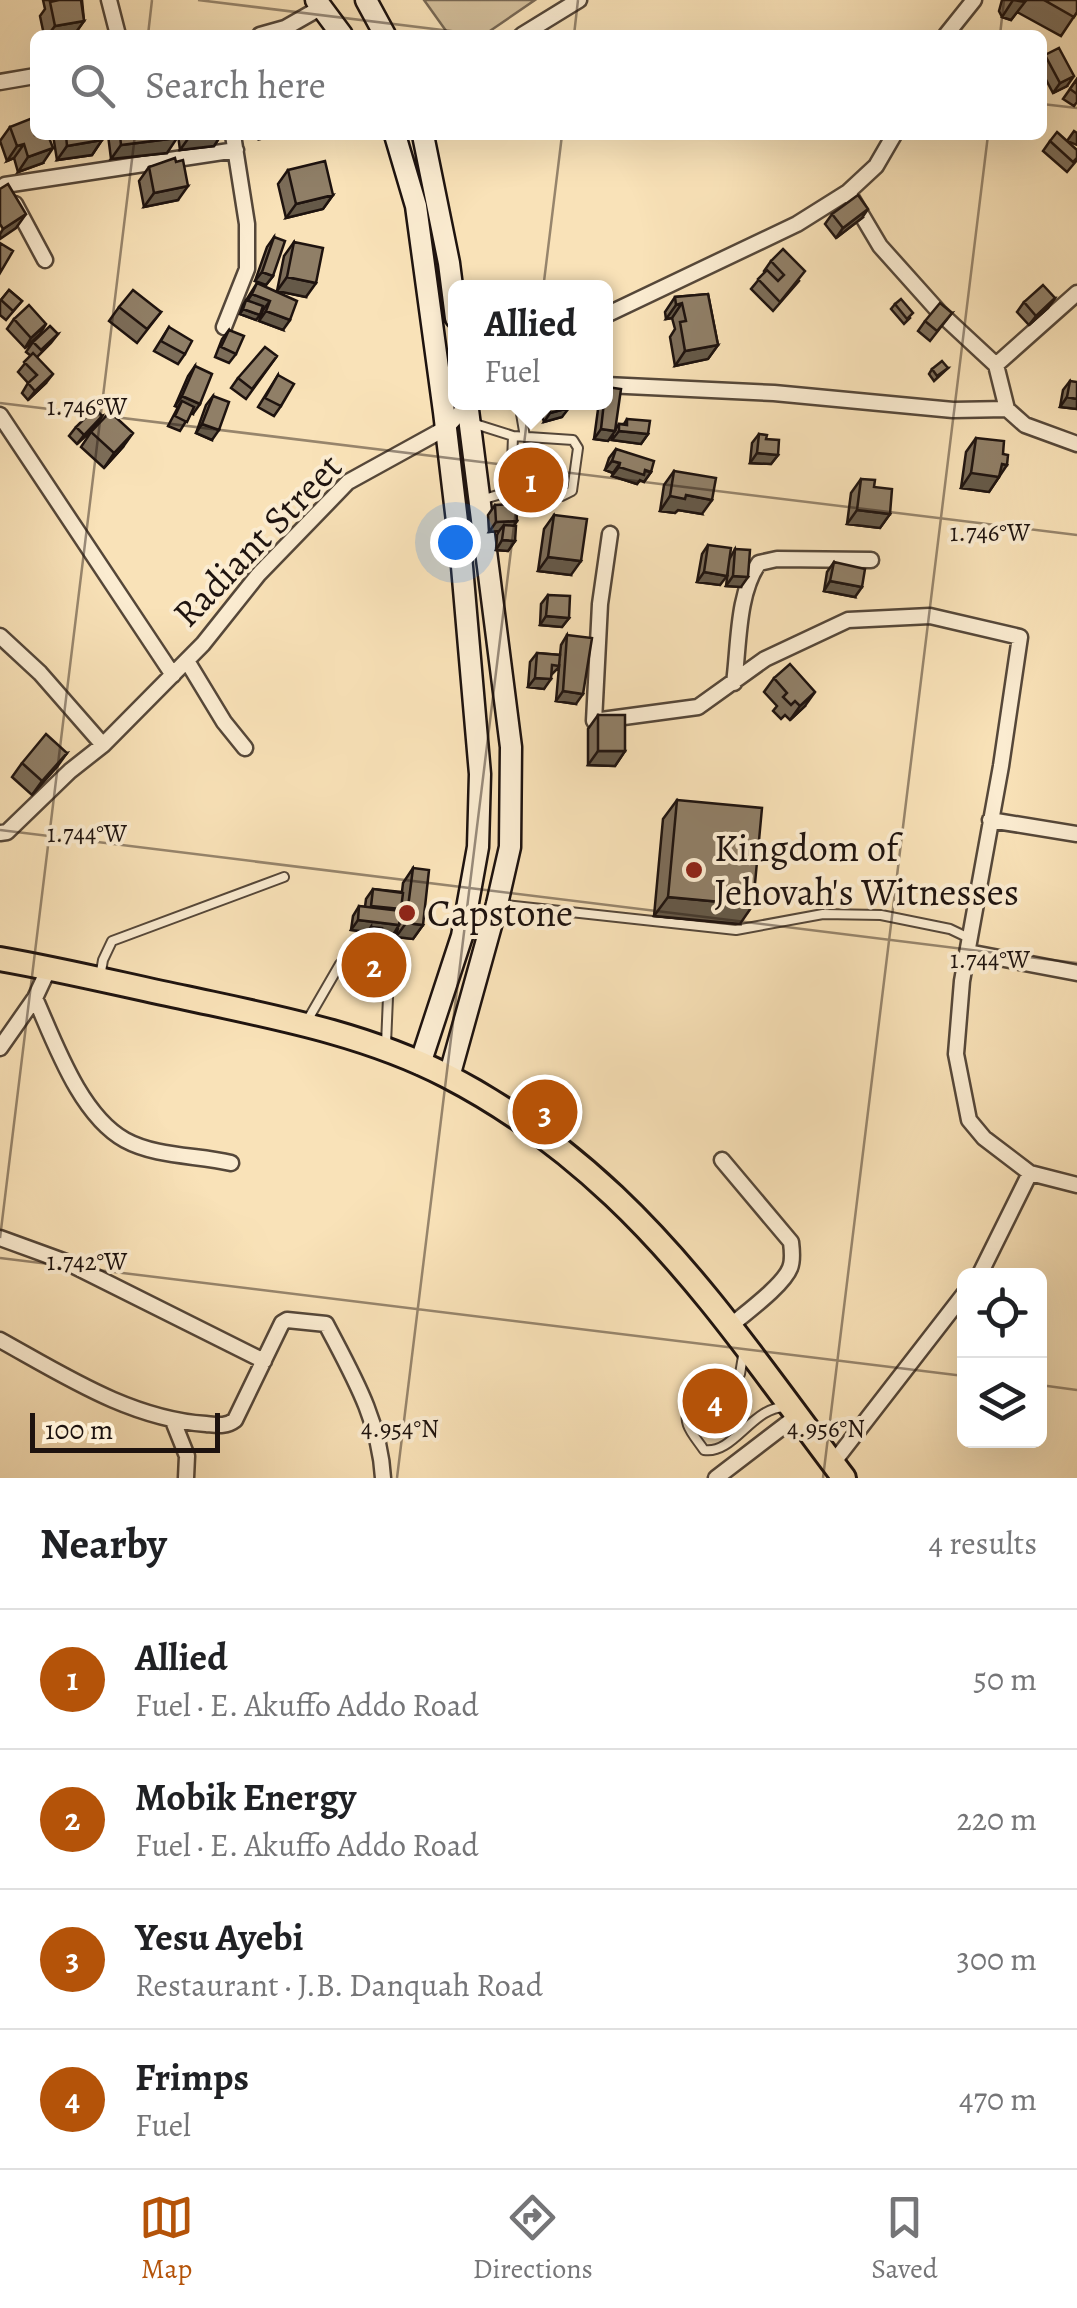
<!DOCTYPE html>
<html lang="en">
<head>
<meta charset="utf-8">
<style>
	:root { --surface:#fff; --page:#f6f6f6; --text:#202124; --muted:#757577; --line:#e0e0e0; --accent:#b45309 }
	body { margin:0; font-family:Alegreya,serif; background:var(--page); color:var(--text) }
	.controls { position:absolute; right:30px; bottom:30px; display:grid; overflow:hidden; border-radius:15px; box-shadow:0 10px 40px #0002 }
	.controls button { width:90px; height:90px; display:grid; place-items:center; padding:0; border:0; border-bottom:2px solid var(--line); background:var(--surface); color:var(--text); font:50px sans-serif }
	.scale { position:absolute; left:30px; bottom:25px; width:190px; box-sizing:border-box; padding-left:10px; border:5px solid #1e130f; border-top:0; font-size:28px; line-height:35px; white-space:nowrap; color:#1e130f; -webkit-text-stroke:8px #fbecd1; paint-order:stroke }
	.you { position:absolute; left:455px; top:542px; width:35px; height:35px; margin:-25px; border:8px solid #fff; border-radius:50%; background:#1a73e8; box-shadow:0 0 0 15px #1a73e833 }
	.badge { display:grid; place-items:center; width:65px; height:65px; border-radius:50%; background:var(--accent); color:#fff; font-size:32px; font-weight:700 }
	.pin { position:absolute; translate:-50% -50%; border:5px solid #fff; box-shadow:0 2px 10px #0006 }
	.popup { position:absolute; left:448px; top:280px; width:165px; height:130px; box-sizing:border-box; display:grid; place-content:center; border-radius:15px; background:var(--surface); filter:drop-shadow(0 2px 8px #0005); font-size:32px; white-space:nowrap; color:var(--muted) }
	.popup b { font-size:38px; color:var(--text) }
	.popup::after { content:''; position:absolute; left:50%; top:100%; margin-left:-20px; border:20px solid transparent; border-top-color:var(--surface) }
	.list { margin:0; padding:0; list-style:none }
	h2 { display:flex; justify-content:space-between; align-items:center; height:130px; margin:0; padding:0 40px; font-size:42px }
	h2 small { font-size:32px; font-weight:400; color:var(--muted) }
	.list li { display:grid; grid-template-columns:65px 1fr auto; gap:30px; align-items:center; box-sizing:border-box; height:140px; padding:0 40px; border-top:2px solid var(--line) }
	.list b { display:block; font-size:38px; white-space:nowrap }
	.list p { margin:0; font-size:32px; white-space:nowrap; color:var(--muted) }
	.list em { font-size:32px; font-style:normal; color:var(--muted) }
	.icon { flex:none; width:55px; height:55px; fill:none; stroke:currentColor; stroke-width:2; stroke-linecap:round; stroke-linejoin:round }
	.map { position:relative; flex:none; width:1077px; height:1478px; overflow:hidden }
	.search { position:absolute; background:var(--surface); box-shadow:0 10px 40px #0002; left:30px; right:30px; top:30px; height:110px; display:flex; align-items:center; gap:25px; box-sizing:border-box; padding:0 35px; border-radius:15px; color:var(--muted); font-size:38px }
	.sheet { height:690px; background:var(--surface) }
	nav { display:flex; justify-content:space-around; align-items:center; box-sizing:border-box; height:140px; border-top:2px solid var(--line); background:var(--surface); font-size:28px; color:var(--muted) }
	nav a { display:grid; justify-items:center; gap:5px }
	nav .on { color:var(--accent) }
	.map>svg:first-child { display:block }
</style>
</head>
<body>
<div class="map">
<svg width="1077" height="1478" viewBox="0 0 1077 1478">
	<rect width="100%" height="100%" fill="#f9e2b8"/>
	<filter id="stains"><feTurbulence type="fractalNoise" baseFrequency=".002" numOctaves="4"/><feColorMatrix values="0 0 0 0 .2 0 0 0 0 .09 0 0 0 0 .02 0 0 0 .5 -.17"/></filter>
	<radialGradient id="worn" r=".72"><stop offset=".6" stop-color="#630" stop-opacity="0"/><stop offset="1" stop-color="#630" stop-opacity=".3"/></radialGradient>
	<path fill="#d4bf9b" stroke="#796955" stroke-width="2.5" d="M424,0H535L484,35H449Z"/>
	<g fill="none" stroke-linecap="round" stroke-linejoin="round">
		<defs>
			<path id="service" d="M519,402L525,437
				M472,423L513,436L573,440L578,448L572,491L562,496L511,491L513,436
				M481,500L511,491
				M497,904L736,930L823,914L881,915L950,929L971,939
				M374,971L389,974L386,1044
				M100,977L103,960L112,941L284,877
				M307,1021L340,964L360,968
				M743,1356L740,1374L690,1406C680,1423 694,1435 704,1450C734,1455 753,1405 787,1407"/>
			<path id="minor" d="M109,0L118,35
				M260,35L285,28L320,8
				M522,35L579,0
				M946,35L974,0
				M0,82L35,76
				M5,185L236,150
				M15,204L45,260
				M606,315L797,224L848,192L876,166L894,135
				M224,327L247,269V224L233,135
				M996,365L1077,293
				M606,385L774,393L953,410L1007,409L996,365L940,313L880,246L848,192
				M1007,409L1025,425L1077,444
				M0,415L173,675
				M610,534L600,604L594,721L698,707L765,659L848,620L930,616L1020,637L1001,766L962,981L956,1054L969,1120L984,1138L1030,1173L1077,1185
				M0,636L40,673L103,745L203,644L258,575L348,482L446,428L469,403
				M187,661L224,722L245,748
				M734,683C739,647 737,593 759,563L777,559L871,560
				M990,820L1077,834
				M0,833L7,832L70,771L103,745
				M968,952L1077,973
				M35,998C55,1043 80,1115 125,1140C156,1157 198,1155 231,1163
				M0,1048L35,998L49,968
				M722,1160L791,1242C792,1250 793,1261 790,1268C783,1286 744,1314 728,1328
				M0,1238L66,1262L264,1361
				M979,1276L1030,1173
				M0,1340C65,1376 131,1419 206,1424C217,1425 226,1427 235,1420L282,1323L287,1320L326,1324C352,1374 380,1421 383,1478
				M173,1421L187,1456L186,1478
				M833,1463L964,1294
				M716,1478L797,1416"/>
			<path id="secondary" d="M316,0L342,35
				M366,0L385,35
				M395,135L416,206L444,412L461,555L480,774L478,847L462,936L420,1064
				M423,135L449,263L456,318
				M449,1077L497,904L510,847L511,747L467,402"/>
			<path id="trunk" d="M0,959C63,970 124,985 186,998C274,1017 366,1034 447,1076C507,1107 565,1150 614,1196C702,1279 771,1382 844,1478"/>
		</defs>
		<use href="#service" stroke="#554739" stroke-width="12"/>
		<use href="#minor" stroke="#554739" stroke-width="19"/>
		<use href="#secondary" stroke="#1e130f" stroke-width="25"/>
		<use href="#trunk" stroke="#1e130f" stroke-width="28"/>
		<use href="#service" stroke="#fbecd1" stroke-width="8"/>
		<use href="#minor" stroke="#fbecd1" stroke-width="14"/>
		<use href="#secondary" stroke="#fbecd1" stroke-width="20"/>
		<use href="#trunk" stroke="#f9e2b8" stroke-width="22"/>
	</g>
	<path fill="#7c6d59" stroke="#1e130f" stroke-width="2.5" d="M43,0H82L84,21L74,35H44L40,16L45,9Z
		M1002,0H1077V12L1061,36L1017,12L1011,20L1002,17L999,11Z
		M1045,55L1067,86L1053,93L1042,72V60Z
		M1077,79V102L1074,106L1063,99Z
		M10,127L43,163L18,172L14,158L7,161L0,141Z
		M53,135H101L102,140L92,155L57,160Z
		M108,135H176L167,153L111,159Z
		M178,135H221L214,146L180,150Z
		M1050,141L1077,150V160L1067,172L1043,151Z
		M176,162L178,200L144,207L139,181L149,167Z
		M288,170L333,195L323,209L286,218L278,184Z
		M832,214L862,218L836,238L825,224Z
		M274,237L273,276L266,285L255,281L267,247Z
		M294,242L306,297L277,291L284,256Z
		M771,261L799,281L773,311L751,289L765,272L764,271Z
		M257,283L283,330L259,321L263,310H261L256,320L240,314L243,305Z
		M9,290L22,301L6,320L0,315V301Z
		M708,294L718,345L708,359L675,366L670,337L675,329L672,318L666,319L665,312L675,297Z
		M1055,298L1048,308L1029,325L1017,312L1024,302Z
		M895,304L910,318L904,324L891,309Z
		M119,307L161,312L137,343L109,321Z
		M952,313L930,341L918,331L925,321Z
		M14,319L40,334L25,348L7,329Z
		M169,327L185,354L178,364L154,351Z
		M229,330L236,354L229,363L215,357L222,339Z
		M58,334L51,343L37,357L46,383L28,400L22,393L28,383L18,372L31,356L26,352L33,342Z
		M277,356L246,399L231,388L238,378Z
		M195,366L193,414L191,413L180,431L168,426L178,407L175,406L188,376Z
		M948,368L934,381L929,374L932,369Z
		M278,375L281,406L274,416L258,407Z
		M1070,381L1077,409L1060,407L1063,390Z
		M213,396L212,440L196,433L206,405Z
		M542,402H567L562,417L544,422L539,406Z
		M599,402H606L615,430L619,424H624L627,419L648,434L641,444L612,440L613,434L608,441L594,439Z
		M102,416L96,426L77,444L69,436L76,427Z
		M91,432L123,447L104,468L81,447Z
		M759,434L766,439L778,455L771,464L750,463L752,443Z
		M976,438L1003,454L999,477L989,492L961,488L966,452Z
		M616,449L651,472L644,482L640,480L637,484L612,476L613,473L605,470L609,458Z
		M674,471L702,514L678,510L675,513L660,511L664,485Z
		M861,479L874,487L890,514L880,528L847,524L851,493Z
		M495,505L514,526L515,541L508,551L496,550L497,535L499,531L489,532L488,515Z
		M554,515L571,575L538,571L544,529Z
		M708,545L730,558L735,549L741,587L726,586L728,570L720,585L697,582L702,554Z
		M834,562L855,597L824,591L827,572Z
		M548,595L569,618L562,627L540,625L541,604Z
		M567,635L576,704L556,701L559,667L551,675L544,689L528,687L530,662L537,653L560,655L561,645Z
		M774,678L805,706L790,720L785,715L781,719L773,711L777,706L764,692Z
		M598,715L625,751L615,766L588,765V729Z
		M67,753L32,795L12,777L22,763Z
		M677,800L740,924L654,916L663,819Z
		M413,868L423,925L413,939L396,937L398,928L393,935L381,933L378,948L380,983L377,988L352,983L357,951L361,946H365L368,932L351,930L353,916L359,906L365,907L366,899L373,889L402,892L403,883Z"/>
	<path fill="#655948" stroke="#1e130f" stroke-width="2.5" d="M1013,0L1025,2L1011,20L1002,17Z
		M84,21L74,35H48L55,26Z
		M1074,76L1067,86L1053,93L1060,83Z
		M1074,131L1077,133V145L1067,141Z
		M221,135L214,146L180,150L190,136Z
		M263,135H278L260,139Z
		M177,138L167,153L111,159L121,145Z
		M102,140L92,155L57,160L67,146Z
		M24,144L14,158L7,161L17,146Z
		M53,148L43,163L18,172L28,157Z
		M188,186L178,200L144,207L154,193Z
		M333,195L323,209L286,218L296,204Z
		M868,209L862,218L836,238L843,228Z
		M26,214L16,228L0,239V234L3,229Z
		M262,272L273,276L266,285L255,281Z
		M287,277L316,283L306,297L277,291Z
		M252,294L270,301L263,310L246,303Z
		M1055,298L1048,308L1029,325L1036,316Z
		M682,303L672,318L666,319L676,305Z
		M243,309L260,315L256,320L240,314Z
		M266,311L290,320L283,330L259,321Z
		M46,324L40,334L25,348L31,338Z
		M718,345L708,359L675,366L685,351Z
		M53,374L46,383L28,400L35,391Z
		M182,396L200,404L193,414L179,408L182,401L178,407L175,406Z
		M1067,397L1077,399V409L1060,407Z
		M569,408L562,417L544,422L550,413Z
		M102,416L96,426L77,444L84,435Z
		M202,424L219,430L212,440L196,433Z
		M601,429L615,431L608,441L594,439Z
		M619,431L648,434L641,444L612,440Z
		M133,433L123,447L104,468L114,453Z
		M757,453L778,455L771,464L750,463Z
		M612,461L620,463L613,473L605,470Z
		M1002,464L1007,465L989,492L961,488L971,473Z
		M619,467L651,472L644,482L640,480L637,484L612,476Z
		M686,495L712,500L702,514L678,510L675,513L660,511L670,496Z
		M857,510L890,514L880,528L847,524Z
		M517,521L511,531L504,525L499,531L489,532L496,522Z
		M502,540L515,541L508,551L496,550Z
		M548,557L581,561L571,575L538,571Z
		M704,572L727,576L720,585L697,582Z
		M733,576L748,577L741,587L726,586Z
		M830,581L862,587L855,597L824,591Z
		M546,616L569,618L562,627L540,625Z
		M535,678L551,679L544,689L528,687Z
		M563,691L583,694L576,704L556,701Z
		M815,692L805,706L790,720L800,706Z
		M598,751H625L615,766L588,765Z
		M67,753L57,767L32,795L42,781Z
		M668,897L753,905L740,924L654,916Z
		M358,920L399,925L393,935L371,932V927L368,932L351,930Z
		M406,923L423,925L413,939L396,937Z
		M355,978L380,983L377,988L352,983Z"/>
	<path fill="#907f67" stroke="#1e130f" stroke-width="2.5" d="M59,0H81L84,21L55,26L50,2Z
		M1044,0H1077V12L1074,17Z
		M1059,48L1074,76L1060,83L1045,55Z
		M1077,79V94L1070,89Z
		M35,117V135H48L53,148L28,157L24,144L17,146L10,127Z
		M1057,132L1077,150V158L1073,162L1050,141Z
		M66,135H101L102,140L67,146Z
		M120,135H176L177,138L121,145Z
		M175,158L176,162L183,160L188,186L154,193L149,167Z
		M325,161L333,195L296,204L288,170Z
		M8,184L26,214L3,229L0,224V189Z
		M858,195L868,209L843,228L832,214Z
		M274,237L285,241L273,276L262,272Z
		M294,242L323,248L316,283L287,277Z
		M0,243L13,251L0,273Z
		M783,249L805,271L780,302L758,279L767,270L778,281L784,275L771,261Z
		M257,283L297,301L290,320L266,311L270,301L252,294Z
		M1043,285L1055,298L1036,316L1024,302Z
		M9,290L22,301L13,311L1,300Z
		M133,290L161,312L147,329L119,307Z
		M708,294L718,345L685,351L680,322L686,321L682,303L676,305L675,297Z
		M901,299L913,313L907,319L895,304Z
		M246,300L263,306L260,315L243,309Z
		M940,303L952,313L937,331L925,321Z
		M29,305L46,324L31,338L14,319Z
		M50,326L58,334L41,350L33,342Z
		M169,327L192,341L185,354L161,341Z
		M229,330L244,336L236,354L221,347Z
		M265,347L277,356L252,389L238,378Z
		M33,353L53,374L35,391L28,383L37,375L24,362Z
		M942,361L948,368L937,376L932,369Z
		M195,366L212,374L200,404L182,396Z
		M278,375L294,384L281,406L265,398Z
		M1070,381L1077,382V399L1067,397Z
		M607,387L621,389L615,431L601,429L604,402H606Z
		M213,396L229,402L219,430L202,424Z
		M182,401L194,407L187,422L175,416Z
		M548,402H567L569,408L550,413Z
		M95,408L102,416L84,435L76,427Z
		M110,412L133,433L114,453L91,432Z
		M627,419L650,421L648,434L619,431V424L627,425Z
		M759,434L767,435L766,439L779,440L778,455L757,453Z
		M976,438L1004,441L1003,454L1008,455L1007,465L1002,464L999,477L971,473Z
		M616,449L654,461L651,472L645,470L644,475L619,467L620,463L612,461Z
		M674,471L716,478L712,500L686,495L685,499L670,496Z
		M861,479L875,480L874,487L892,489L890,514L857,510Z
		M516,504L517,521L496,522L495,505Z
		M554,515L587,519L581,561L548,557Z
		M504,525L516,526L515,541L502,540Z
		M708,545L731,548L727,576L704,572Z
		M735,549L750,550L748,577L733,576Z
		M834,562L865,569L862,587L830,581Z
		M548,595L570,596L569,618L546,616Z
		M567,635L592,638L583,694L563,691Z
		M537,653L560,655L559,666L552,665L551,679L535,678Z
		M790,664L815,692L800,706L795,701L791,705L783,697L787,693L774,678Z
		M598,715H625V751H598Z
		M46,734L67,753L42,781L22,763Z
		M677,800L762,808L753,905L668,897Z
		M413,868L429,870L423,925L406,923Z
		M373,889L403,893L401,909L371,906Z
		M359,906L401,911L399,925L358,920Z
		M371,927L382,928L378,948L386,950L380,983L355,978L361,946L368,947Z"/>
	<path fill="none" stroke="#1e130f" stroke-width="2.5" stroke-opacity="0.45" d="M198,0L483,35M148,35L152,0M574,35L578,0M1000,35L1004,0M1042,104L1077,108M0,403L1077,535M0,830L1077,963M0,1238L135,135M0,1258L964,1376M1040,1385L1077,1390M397,1478L562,135M823,1478L988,135"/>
	<g fill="#8f2418" stroke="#fbecd1" stroke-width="4">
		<circle cx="694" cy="870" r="10"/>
		<circle cx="407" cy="913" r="10"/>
	</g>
	<g text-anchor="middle" stroke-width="8" stroke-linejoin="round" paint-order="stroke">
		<g font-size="38" fill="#1e130f" stroke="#fbecd1">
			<text transform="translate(257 540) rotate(-46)" y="13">Radiant Street</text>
		</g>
		<g font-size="38" fill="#1e130f" stroke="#fbecd1" text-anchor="start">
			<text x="714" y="861">Kingdom of<tspan x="714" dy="44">Jehovah's Witnesses</tspan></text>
			<text x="427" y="926">Capstone</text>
		</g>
	</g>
	<g font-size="25" text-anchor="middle" fill="#1e130f" stroke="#fbecd1" stroke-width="8" stroke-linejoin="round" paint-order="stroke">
		<text x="87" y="415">1.746°W</text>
		<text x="990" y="541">1.746°W</text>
		<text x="87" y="842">1.744°W</text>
		<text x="990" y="968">1.744°W</text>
		<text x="87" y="1270">1.742°W</text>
		<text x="400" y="1437">4.954°N</text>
		<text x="826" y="1437">4.956°N</text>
	</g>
	<rect width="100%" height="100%" filter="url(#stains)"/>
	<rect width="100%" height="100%" fill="url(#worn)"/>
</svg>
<div class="controls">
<button><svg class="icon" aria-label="locate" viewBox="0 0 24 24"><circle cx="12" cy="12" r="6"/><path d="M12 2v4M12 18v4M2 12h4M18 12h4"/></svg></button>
<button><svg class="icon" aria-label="layers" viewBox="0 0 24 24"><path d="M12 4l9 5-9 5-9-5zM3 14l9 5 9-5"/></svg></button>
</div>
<div class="scale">100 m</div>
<div class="you"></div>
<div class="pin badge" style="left:531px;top:480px">1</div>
<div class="popup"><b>Allied</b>Fuel</div>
<div class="pin badge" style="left:374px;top:965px">2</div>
<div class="pin badge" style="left:545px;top:1112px">3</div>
<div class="pin badge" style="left:715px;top:1401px">4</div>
<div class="search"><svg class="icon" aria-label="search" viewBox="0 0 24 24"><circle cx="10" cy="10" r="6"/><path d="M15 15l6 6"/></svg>Search here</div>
</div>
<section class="sheet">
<h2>Nearby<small>4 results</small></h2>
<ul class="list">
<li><span class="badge">1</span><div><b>Allied</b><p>Fuel · E. Akuffo Addo Road</p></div><em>50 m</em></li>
<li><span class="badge">2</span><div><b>Mobik Energy</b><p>Fuel · E. Akuffo Addo Road</p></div><em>220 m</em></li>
<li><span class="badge">3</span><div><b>Yesu Ayebi</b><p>Restaurant · J.B. Danquah Road</p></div><em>300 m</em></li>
<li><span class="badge">4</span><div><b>Frimps</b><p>Fuel</p></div><em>470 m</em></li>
</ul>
</section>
<nav>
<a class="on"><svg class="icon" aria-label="map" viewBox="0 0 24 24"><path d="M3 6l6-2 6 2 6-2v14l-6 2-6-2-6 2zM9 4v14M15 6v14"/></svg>Map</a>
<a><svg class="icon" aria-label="directions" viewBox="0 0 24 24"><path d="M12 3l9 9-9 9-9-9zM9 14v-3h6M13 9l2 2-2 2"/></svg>Directions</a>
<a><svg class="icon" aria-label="saved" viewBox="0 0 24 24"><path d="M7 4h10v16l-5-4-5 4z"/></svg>Saved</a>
</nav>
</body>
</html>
